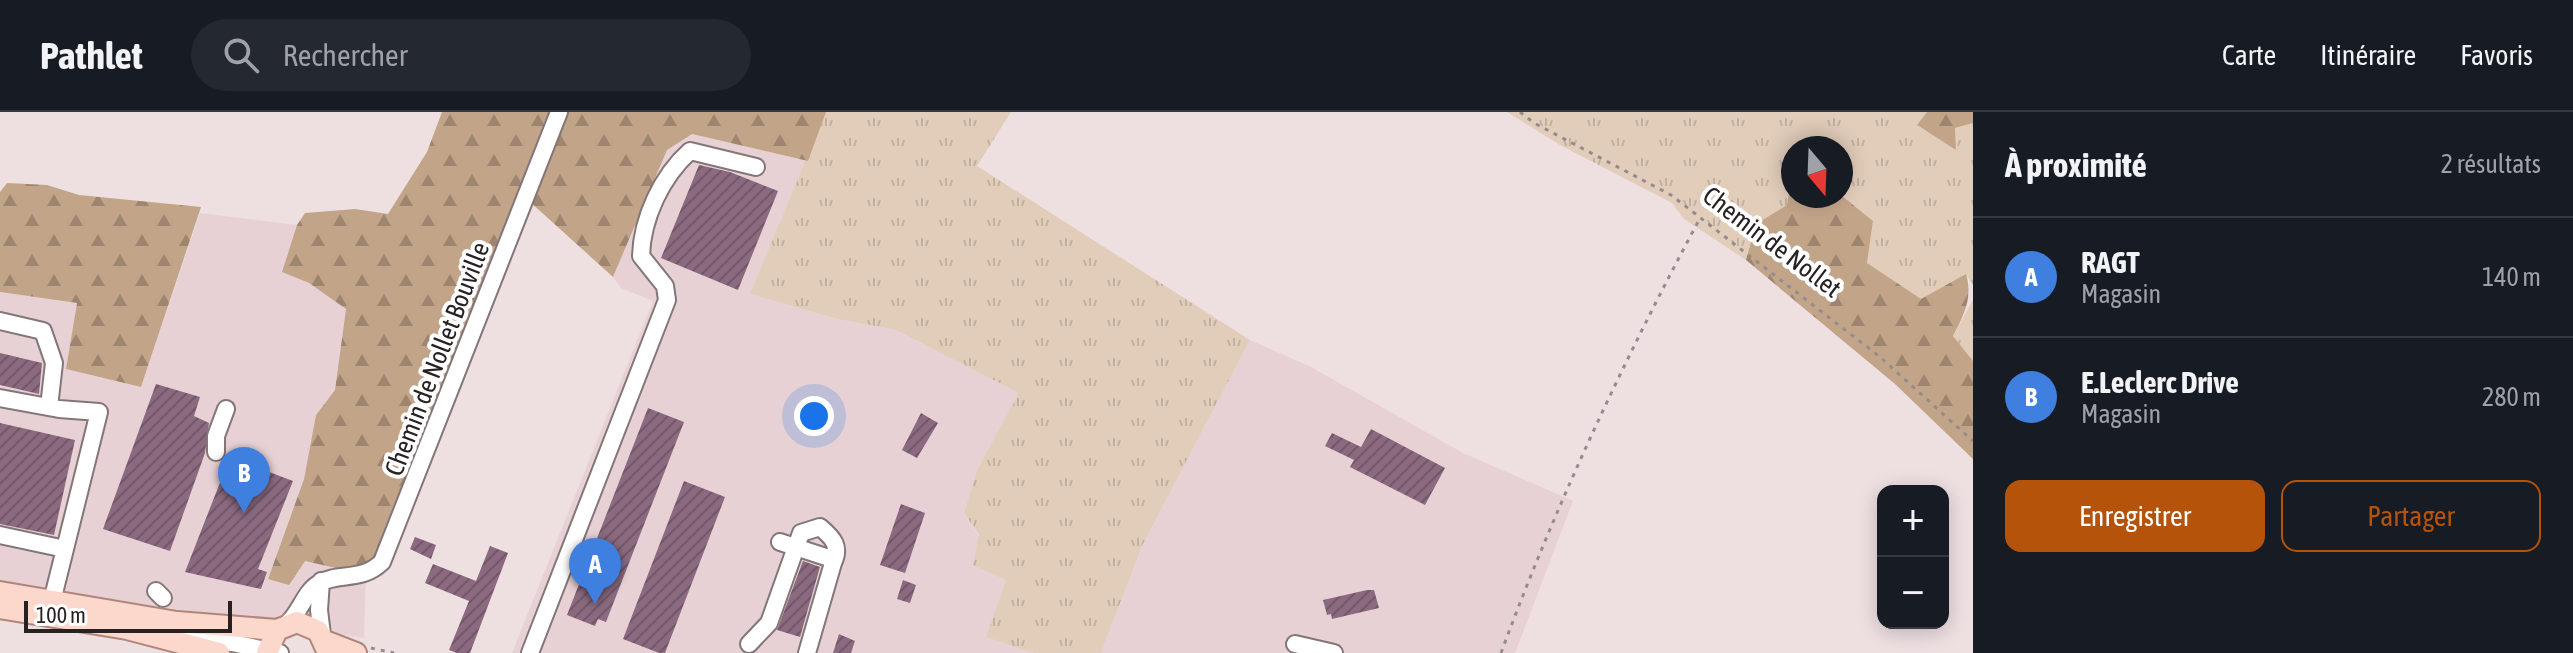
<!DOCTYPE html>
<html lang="fr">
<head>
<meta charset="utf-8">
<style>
	:root { --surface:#171b24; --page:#242831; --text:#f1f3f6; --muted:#9ea1a6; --line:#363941; --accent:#b45309 }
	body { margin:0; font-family:"Asap Condensed",sans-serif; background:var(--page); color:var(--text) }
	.controls { position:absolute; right:24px; bottom:24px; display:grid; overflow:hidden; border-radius:16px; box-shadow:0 4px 20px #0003 }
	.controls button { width:72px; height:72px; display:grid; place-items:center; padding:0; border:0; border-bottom:2px solid var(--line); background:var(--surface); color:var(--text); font:40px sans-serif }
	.compass { position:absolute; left:1781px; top:24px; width:72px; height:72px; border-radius:50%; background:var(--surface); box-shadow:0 4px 20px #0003; rotate:161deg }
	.scale { position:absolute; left:24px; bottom:20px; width:208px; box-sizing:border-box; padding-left:8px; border:4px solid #272122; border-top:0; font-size:22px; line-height:28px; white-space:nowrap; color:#272122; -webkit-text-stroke:6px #fff; paint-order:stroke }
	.you { position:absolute; left:814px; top:304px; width:28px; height:28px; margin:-20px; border:6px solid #fff; border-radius:50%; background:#1a73e8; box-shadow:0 0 0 12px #1a73e833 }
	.badge { display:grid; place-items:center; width:52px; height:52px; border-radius:50%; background:var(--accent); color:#fff; font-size:26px; font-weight:700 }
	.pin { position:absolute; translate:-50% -66px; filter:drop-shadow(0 2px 4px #0008) }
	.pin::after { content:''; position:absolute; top:42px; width:28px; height:24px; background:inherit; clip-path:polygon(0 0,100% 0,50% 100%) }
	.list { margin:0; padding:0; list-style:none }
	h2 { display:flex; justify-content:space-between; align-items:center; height:104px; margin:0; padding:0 32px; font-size:34px }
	h2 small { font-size:26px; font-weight:400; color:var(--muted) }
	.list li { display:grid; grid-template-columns:52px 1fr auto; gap:24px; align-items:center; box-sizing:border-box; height:120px; padding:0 32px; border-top:2px solid var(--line) }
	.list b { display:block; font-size:30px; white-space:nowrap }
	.list p { margin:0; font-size:26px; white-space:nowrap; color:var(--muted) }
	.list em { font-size:26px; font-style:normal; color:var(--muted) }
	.actions { display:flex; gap:16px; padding:24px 32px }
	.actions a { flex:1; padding:18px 0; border:2px solid var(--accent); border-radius:16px; text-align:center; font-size:28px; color:var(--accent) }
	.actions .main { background:var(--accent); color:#fff }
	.icon { flex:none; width:44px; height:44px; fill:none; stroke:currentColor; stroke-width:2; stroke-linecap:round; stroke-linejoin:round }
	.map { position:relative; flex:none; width:1973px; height:541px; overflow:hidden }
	header { display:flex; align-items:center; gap:48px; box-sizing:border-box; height:112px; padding:0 40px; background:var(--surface); border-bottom:2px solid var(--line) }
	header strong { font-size:38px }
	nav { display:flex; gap:44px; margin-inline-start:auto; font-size:28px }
	.search { width:560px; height:72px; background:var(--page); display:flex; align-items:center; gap:20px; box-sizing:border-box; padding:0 28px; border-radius:44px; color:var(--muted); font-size:30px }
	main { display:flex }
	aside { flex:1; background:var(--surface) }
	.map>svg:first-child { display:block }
</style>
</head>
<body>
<header>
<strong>Pathlet</strong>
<div class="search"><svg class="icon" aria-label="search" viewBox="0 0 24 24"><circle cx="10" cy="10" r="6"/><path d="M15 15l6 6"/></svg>Rechercher</div>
<nav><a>Carte</a><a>Itinéraire</a><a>Favoris</a></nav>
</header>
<main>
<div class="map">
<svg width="1973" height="541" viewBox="0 0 1973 541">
	<defs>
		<pattern id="grass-tufts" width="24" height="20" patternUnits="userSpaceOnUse" patternTransform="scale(2)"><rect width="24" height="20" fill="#e2cdba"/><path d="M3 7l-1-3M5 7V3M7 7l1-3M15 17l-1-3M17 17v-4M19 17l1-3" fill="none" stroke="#c2b0a0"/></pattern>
		<pattern id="forest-firs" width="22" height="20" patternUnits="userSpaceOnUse" patternTransform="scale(2)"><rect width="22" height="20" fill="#c2a488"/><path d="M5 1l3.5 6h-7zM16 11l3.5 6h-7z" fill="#9e856f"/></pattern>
		<pattern id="building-hatch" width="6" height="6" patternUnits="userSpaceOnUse" patternTransform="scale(2)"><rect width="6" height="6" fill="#8b6a80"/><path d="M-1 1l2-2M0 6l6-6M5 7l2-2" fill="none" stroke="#725768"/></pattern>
	</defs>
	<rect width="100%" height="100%" fill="#eedfe1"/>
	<path fill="#e8d1d4" d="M691,22L808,49L750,182L837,207L896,218L1020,281L977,358L964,401L1006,468L987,525L1034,541H512L653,189L621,176L613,165L667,38Z
		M200,101L297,113L283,160L309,171L346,197L335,278L316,303L304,367L268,466L305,449L340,457L366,456L364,526L0,470V180L77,191L66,257L141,275Z
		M1250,228L1311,255L1463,341L1573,389L1515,541H1101L1142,434Z"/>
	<path fill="url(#grass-tufts)" d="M826,0H1011L977,54L1250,228L1142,434L1101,541H1034L986,525L1006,468L973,453L979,423L964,401L977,358L1019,281L896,218L837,207L750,182Z
		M1507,0H1927L1918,14L1956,37L1955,16L1973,11V173L1966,163L1921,188L1867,151L1873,109L1841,83V36H1793L1787,93L1756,112L1746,148L1684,107L1672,91L1560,33Z
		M1973,188V249L1953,224Z"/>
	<path fill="url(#forest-firs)" d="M442,0H550L380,437L366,456L340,457L305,449L289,473L268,467L304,367L316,303L335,278L346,197L309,171L282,160L297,113L305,101L355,97L388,102L427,40Z
		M565,0H826L808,49L692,22L667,38L613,165L529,89Z
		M1927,0H1973V11L1955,16L1956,38L1917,13Z
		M1792,59L1793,84L1841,83L1873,109L1867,151L1921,187L1966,162C1973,186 1964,203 1953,224L1973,249V347L1895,272L1746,148L1756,112L1787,93Z
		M7,71L47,73L79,83L201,95L141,275L66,257L77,191L0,180V80Z"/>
	<path fill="url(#building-hatch)" d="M699,53L730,60L778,79L738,178L661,146Z
		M0,241L42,251L39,282L0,273Z
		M156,272L200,285L194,304L209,311L205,341L170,439L103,417Z
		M648,296L684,310L606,510L598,507L595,514L567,503Z
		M921,301L938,311L917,346L902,338Z
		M0,311L75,328L54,423L0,412Z
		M1371,317L1445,356L1425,393L1350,355L1354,348L1325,334L1332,321L1361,335Z
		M230,345L293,369L258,457L267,460L261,477L185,460Z
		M684,369L725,385L665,541H659L623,527Z
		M901,392L925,401L905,461L880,453Z
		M415,425L436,433L431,447L410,437Z
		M490,434L508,441L470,541H457L449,538L469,489L425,471L433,452L476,469Z
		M803,449L820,455L800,525L777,518Z
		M903,468L916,473L910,491L897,487Z
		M1367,478H1374L1379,496L1332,507L1331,502L1327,503L1323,488Z
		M839,522L855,529L851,541H833Z"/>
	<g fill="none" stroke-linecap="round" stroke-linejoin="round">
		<defs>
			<path id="minor" d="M0,209L43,219L54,251L49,295
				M0,286L59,297L99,300L65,437
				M216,340V324L226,297
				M0,423L65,437L52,489
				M780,430L829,446L833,451L807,541
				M321,469L319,498L322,523
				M156,479L163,486
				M288,511C300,500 305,480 318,472C339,459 360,471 382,450L559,0
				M165,517L280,541
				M749,532L769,511L801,421L820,415C833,426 841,434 833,451
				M1295,532L1334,541
				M530,541L667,188L665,174L641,144C642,106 662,64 690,39L756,55"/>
			<path id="major" d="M0,480L177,510L277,518
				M0,496L127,517L219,541
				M325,529L356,541
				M267,541L277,518L297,510L318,519L328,541"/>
		</defs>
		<use href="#minor" stroke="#837678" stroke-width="20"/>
		<use href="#major" stroke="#b0867a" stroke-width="24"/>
		<path stroke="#968b8c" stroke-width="3" stroke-dasharray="4 6" stroke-linecap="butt" d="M1520,0L1534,11L1671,83L1880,245L1973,329
			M371,536L394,541
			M1501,541C1556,392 1624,248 1699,108"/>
		<use href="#minor" stroke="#fff" stroke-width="16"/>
		<use href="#major" stroke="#fbd7cc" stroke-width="20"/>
	</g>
	<g text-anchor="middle" stroke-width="8" stroke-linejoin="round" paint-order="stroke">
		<g font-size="26" fill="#272122" stroke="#fff">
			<text transform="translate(1772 130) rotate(37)" y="9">Chemin de Nollet</text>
			<text transform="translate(437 247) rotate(-69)" y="9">Chemin de Nollet Bouville</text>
		</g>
	</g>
</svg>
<div class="controls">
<button>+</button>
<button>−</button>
</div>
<svg class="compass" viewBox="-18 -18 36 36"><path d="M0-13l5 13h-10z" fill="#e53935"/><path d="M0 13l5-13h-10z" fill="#9ea1a6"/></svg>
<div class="scale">100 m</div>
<div class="you"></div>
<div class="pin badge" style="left:595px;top:492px;background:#3f7fe0">A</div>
<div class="pin badge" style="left:244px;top:401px;background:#3f7fe0">B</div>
</div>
<aside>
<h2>À proximité<small>2 résultats</small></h2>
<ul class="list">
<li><span class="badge" style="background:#3f7fe0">A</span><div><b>RAGT</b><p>Magasin</p></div><em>140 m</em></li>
<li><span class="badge" style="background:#3f7fe0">B</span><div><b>E.Leclerc Drive</b><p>Magasin</p></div><em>280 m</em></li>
</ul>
<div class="actions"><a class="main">Enregistrer</a><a>Partager</a></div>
</aside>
</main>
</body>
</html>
